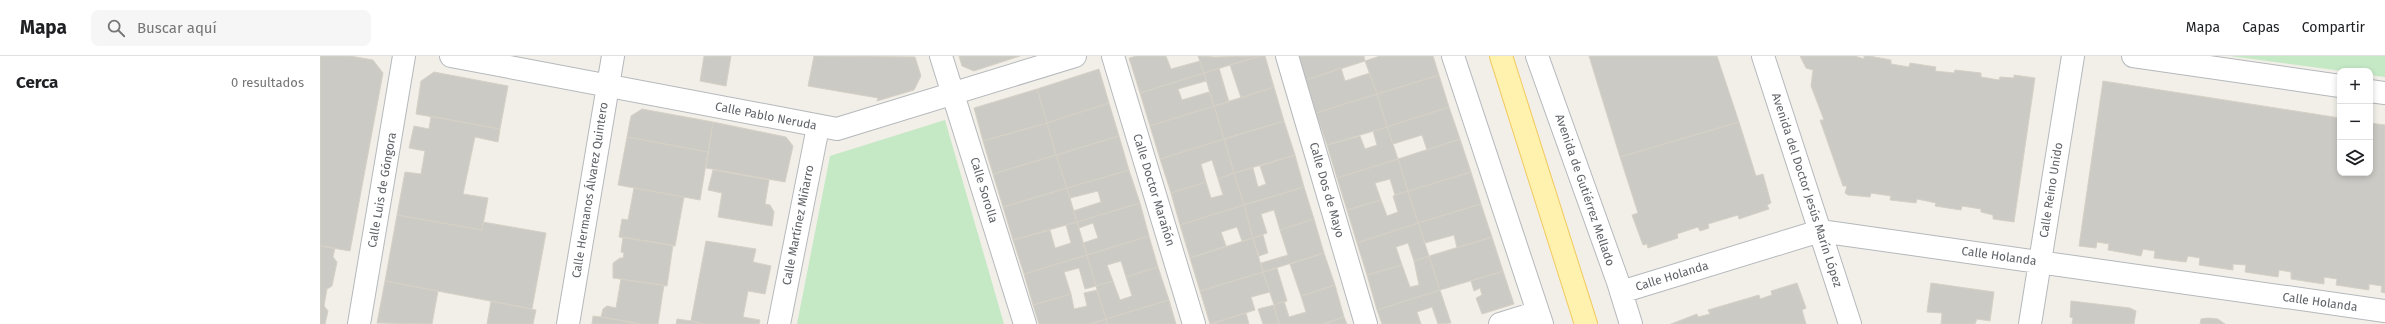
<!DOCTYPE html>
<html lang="es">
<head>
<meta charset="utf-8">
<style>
	:root { --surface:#fff; --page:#f6f6f6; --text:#202124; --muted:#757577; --line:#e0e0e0 }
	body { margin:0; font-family:"Fira Sans",sans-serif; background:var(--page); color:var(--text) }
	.controls { position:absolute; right:12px; top:12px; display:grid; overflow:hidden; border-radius:8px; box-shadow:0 2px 6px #0003 }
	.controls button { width:36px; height:36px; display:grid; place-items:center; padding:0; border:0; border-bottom:1px solid var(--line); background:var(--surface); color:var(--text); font:20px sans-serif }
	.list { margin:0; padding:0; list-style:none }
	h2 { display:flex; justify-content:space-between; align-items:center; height:52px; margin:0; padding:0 16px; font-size:17px }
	h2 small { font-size:13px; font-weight:400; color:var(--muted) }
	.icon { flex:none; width:22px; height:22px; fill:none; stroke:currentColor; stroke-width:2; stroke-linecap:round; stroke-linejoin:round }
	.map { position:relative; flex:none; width:2065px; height:268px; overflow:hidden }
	header { display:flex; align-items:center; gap:24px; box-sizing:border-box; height:56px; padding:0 20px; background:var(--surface); border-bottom:1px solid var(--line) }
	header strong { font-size:19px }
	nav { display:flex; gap:22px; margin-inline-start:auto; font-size:14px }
	.search { width:280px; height:36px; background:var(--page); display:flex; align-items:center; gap:10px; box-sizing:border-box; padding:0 14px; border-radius:8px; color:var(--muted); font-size:15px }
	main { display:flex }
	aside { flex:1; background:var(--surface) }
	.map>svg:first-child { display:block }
</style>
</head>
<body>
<header>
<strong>Mapa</strong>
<div class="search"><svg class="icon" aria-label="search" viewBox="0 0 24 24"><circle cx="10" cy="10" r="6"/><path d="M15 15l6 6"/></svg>Buscar aquí</div>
<nav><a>Mapa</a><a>Capas</a><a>Compartir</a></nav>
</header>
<main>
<aside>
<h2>Cerca<small>0 resultados</small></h2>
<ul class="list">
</ul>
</aside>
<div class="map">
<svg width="2065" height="268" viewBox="0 0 2065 268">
	<rect width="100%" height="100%" fill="#f1efe8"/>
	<path fill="#c5e8c5" d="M1910,0H2065V21L2050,19V15H2022Z
		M625,64L684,268H477L510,100Z"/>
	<path fill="#cccac5" stroke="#d6d1c6" d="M0,0H30L53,4L63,17L30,195L0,190Z
		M384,0H411L406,30L380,25Z
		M494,0L595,1L601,20L594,34L557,45L558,42L488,30Z
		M639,0H700L654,15L642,10Z
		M817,0H846L851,13L880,5L884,17L820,37L809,2Z
		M878,0L895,1L940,0L884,17Z
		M940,0H945L954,31L921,42L910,9Z
		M979,0H1044L1045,5L986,24Z
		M1060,0H1113L1119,19L1057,38L1045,5Z
		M1269,0H1397L1419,66L1300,101Z
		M1480,0H1535L1544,3V0H1549L1571,4V8L1589,11L1590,7L1616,11L1615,15L1634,17L1635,14L1661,17V21L1679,24L1680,21L1694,22V19L1715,22L1694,166L1673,163V159L1661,156V153L1642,150L1641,154L1615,150L1616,147L1597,143L1596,147L1570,144L1571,140L1551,137L1550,141L1528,139L1525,137L1527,130H1523L1500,64H1504L1491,30L1493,14L1486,12Z
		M899,12L909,46L894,50L884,17Z
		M1021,12L1025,25L1050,17L1057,38L996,57L986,24Z
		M779,13L789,47L727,67L717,33Z
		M114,16L188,30L180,73L96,58L101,25Z
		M884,17L886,25L858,33L862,44L889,36L894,50L830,70L820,37Z
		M1119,19L1129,51L1067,71L1057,38Z
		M1783,25L2020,62V117H2050V67L2065,69V237L2061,236L2062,230L2049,228V234L2016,229L2017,223L2004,221V228L1971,223V216L1959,214L1958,221L1925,216L1926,209L1913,208V214L1879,209L1880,202L1868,200L1866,206L1834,202L1835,195L1823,193L1821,200L1788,194L1789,188L1777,186L1776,192L1759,190Z
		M954,31L964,65L904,83L894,50Z
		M717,33L727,67L663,85L654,52Z
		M1057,38L1067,71L1007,89L996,57Z
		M789,47L799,80L736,99L727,67Z
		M894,50L904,83L840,103L830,70Z
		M1129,51L1140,83L1107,94L1102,79L1073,88L1067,71Z
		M322,53L393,66L388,96L307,81L311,60Z
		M111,60L180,73L178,86L155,81L143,138L168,142L162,174L77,159L85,116L101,118L105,95L89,92L94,70L109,73Z
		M964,65L975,99L914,117L904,83Z
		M393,66L466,81L473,90L465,126L386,112Z
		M1419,66L1436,120L1443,118L1451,147L1447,149L1449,153L1419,163L1418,159L1388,168L1389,172L1380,175L1378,171L1357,178L1358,182L1328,192L1327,188L1323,189L1312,159L1318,157L1300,101Z
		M727,67L736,99L673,118L663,85Z
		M1067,71L1078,103L1017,122L1007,89L1040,80L1045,93L1057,89L1053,75Z
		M799,80L809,114L747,132L736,99Z
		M307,81L388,96L380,144L298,129Z
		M904,83L914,117L898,123L892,104L881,108L886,126L851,137L840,103Z
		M1140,83L1151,116L1088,135L1078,103Z
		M736,99L747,132L683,151L673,118Z
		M975,99L984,131L924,149L914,117L933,112L938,131L946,128L940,110Z
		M1078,103L1088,135L1075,139L1070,123L1055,127L1061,144L1027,154L1017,122Z
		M393,114L449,124L445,148L450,149L454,156L452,170L398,161L402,137L388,134Z
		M809,114L820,147L757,166L753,155L781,146L778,135L750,142L747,132Z
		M1151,116L1161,148L1098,167L1088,135Z
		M914,117L924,149L860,169L851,137L886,126L891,142L903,139L898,123Z
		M984,131L994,163L960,174L954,154L941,158L947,177L933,182L924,149Z
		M314,132L364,141L355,190L299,181L302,163L308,164Z
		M747,132L757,166L693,184L683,151Z
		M1088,135L1098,167L1037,187L1027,154L1061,144L1067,160L1078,156L1073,140Z
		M820,147L829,180L767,199L763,187L778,182L773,167L759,172L757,166Z
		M1161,148L1172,181L1137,192L1134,179L1105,187L1098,167Z
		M924,149L933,182L922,185L917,171L901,176L906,190L870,202L860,169Z
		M77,159L162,174L163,166L226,177L212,253L65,225Z
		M994,163L1004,197L943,216L941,207L968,199L960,174Z
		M757,166L767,199L704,218L693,184L730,174L735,192L751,187L746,169Z
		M1098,167L1109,200L1094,205L1088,187L1076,191L1082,209L1047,219L1037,187Z
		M943,179L948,197L939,200L933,182Z
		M829,180L838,211L806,221L801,205L787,209L793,225L776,230L767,199Z
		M303,181L353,189L347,230L293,222V207L300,202H303L304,197L301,196Z
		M1172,181L1183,215L1120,234L1109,200Z
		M933,182L943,216L880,235L870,202Z
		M386,185L436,193L433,206L451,210L445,238L428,235L423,261L440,264L439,268H385L371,265Z
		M0,190L15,192L13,201L17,206L12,230L7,233L4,250L8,255L5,268H0Z
		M1004,197L1015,229L981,240L970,208Z
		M767,199L776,230L765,233L759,212L744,216L751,238L713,249L704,218Z
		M1109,200L1120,234L1057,254L1047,219L1082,209L1090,231L1099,229L1094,205Z
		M838,211L849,244L786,263L776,230L793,225L800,244L812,240L806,221Z
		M957,212L967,245L954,249L943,216Z
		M1183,215L1194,248L1162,258L1156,242L1162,239L1160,232L1154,235L1151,225Z
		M943,216L950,236L931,241L935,254L890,268L880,235Z
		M301,223L344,229L338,268H321L281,261L283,253L287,250L296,252Z
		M65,225L118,235L112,268L57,267Z
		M1477,227L1486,252L1482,254L1486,268H1351L1377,258L1378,261L1390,258L1388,254L1439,239L1440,243L1452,239L1451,235Z
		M1611,227L1674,236L1670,265L1657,263L1655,268H1621L1622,257L1607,256Z
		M1015,229L1024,261L1003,268H959L954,249L964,245L969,261L986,256L981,240Z
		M777,234L786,263L770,268H719L713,249L751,238L754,253L767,250L764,237Z
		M1120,234L1131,267L1118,268L1112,251L1097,256L1101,268H1062L1057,254Z
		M849,244L856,268H787L786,263Z
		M171,245L216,254L213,268H167Z
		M1751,245L1810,252L1816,255L1814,268H1752L1753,262L1750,261Z
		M954,249L959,268H943L938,253Z
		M926,257L929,268H890Z
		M273,260L281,261L321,268H272Z
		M1024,261L1027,268H1003Z
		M1888,262L1898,263L1905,268H1880L1881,263Z
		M357,263L371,265L385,268H356Z
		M786,263L787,268H770Z"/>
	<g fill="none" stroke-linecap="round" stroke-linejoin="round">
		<defs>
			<path id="minor" d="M131,0L517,73L755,0
				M621,0L705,268
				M793,0L874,268
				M967,0L1046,268
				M1133,0L1222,268
				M1217,0L1298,226L1311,268
				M1443,0L1530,268
				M1813,0L2020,30
				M2050,35L2065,37
				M1301,236L1500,175L2065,255
				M39,268L84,0
				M248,268L293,0
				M459,268L498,71
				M1180,268L1218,256
				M1710,268L1753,0"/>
			<path id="major" d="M1181,0L1266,268"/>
		</defs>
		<use href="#minor" stroke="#b5b8bc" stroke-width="24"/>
		<use href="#major" stroke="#f2c960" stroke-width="24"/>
		<use href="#minor" stroke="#fff" stroke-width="22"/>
		<use href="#major" stroke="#fff2af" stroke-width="22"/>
	</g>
	<g text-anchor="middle" stroke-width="3" stroke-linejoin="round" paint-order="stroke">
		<g font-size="12" fill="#5f6368" stroke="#fff">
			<text transform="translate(446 60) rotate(11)" y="4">Calle Pablo Neruda</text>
			<text transform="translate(62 134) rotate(-80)" y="4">Calle Luis de Góngora</text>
			<text transform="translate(270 134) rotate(-81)" y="4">Calle Hermanos Álvarez Quintero</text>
			<text transform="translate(664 134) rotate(73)" y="4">Calle Sorolla</text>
			<text transform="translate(834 134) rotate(73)" y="4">Calle Doctor Marañón</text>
			<text transform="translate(1007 134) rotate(74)" y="4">Calle Dos de Mayo</text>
			<text transform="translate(1265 134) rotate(71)" y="4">Avenida de Gutiérrez Mellado</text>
			<text transform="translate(1487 134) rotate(72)" y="4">Avenida del Doctor Jesús Marín López</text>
			<text transform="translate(1731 134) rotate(-81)" y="4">Calle Reino Unido</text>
			<text transform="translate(478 169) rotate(-79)" y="4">Calle Martínez Miñarro</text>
			<text transform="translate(1679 200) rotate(8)" y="4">Calle Holanda</text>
			<text transform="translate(1352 220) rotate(-17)" y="4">Calle Holanda</text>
			<text transform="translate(2000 246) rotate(8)" y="4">Calle Holanda</text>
		</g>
	</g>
</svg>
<div class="controls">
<button>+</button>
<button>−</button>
<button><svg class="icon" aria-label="layers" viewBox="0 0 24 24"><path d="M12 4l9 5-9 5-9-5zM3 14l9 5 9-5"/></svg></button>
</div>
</div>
</main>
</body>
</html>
